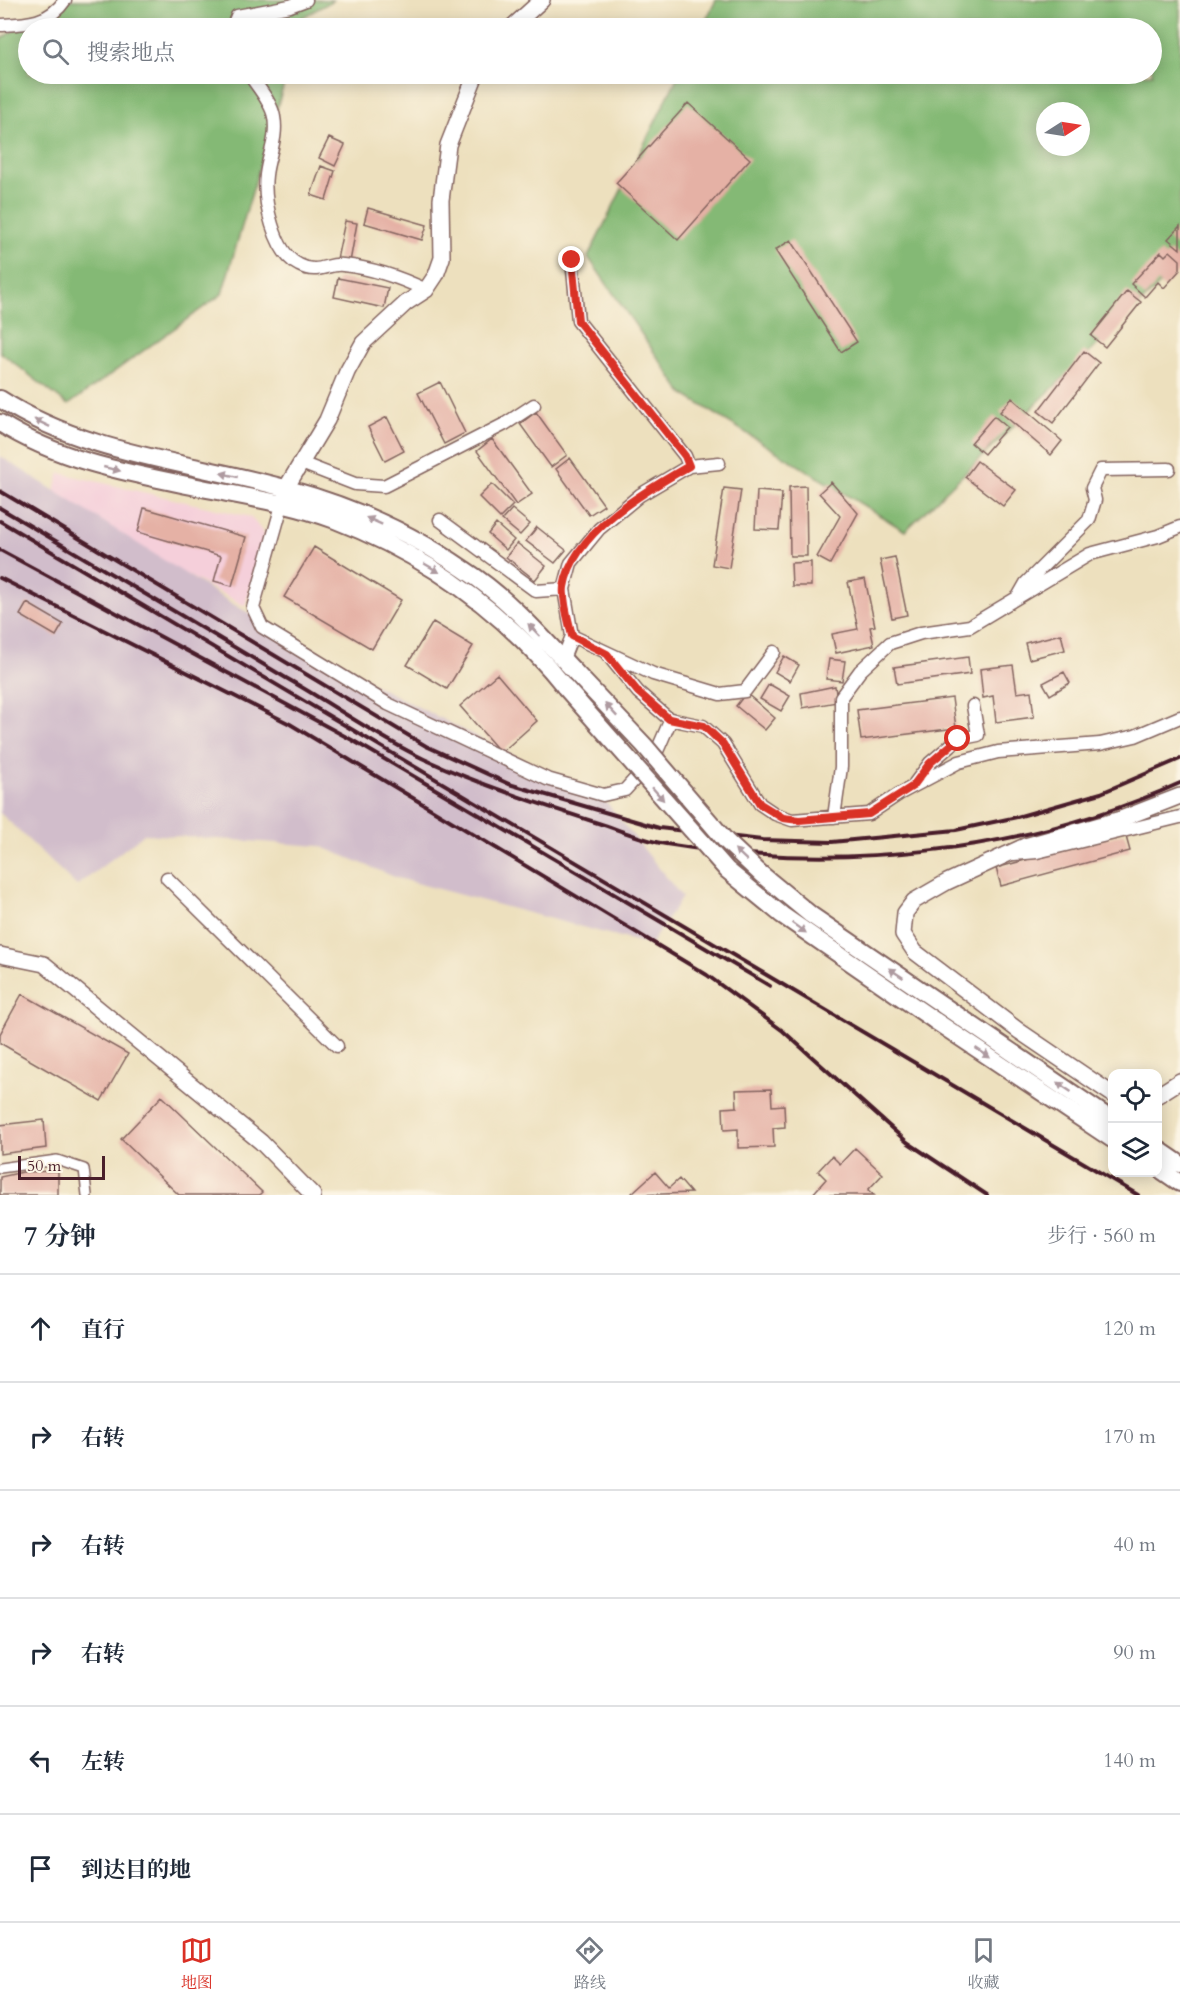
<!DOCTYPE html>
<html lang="zh">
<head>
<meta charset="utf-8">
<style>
	:root { --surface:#fff; --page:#f6f6f7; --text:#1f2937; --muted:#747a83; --line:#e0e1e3; --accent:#d93025 }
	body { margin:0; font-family:Cardo,"Noto Serif SC",serif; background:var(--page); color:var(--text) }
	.controls { position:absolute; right:18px; bottom:18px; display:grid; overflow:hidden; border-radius:12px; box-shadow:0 3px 15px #0003 }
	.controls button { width:54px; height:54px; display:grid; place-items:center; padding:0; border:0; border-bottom:2px solid var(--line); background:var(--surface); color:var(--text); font:30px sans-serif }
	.compass { position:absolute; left:1036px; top:102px; width:54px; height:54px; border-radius:50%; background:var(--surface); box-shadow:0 3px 15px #0003; rotate:78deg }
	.scale { position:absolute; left:18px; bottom:15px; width:87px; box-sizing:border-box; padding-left:6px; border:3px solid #4a1f2b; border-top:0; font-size:16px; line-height:21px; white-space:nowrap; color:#4a1f2b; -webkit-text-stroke:4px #fcf5e5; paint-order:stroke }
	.stop { position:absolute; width:18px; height:18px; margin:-14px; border:4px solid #d93025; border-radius:50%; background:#fff }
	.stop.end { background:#d93025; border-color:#fff; box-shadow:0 2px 6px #0008 }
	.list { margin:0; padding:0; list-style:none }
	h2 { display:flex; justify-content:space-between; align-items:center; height:78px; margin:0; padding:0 24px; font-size:26px }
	h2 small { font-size:20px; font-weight:400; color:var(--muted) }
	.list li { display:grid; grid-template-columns:39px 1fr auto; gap:18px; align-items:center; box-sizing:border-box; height:108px; padding:0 24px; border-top:2px solid var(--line) }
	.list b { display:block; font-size:22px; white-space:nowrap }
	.list em { font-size:20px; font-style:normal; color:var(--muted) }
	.icon { flex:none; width:33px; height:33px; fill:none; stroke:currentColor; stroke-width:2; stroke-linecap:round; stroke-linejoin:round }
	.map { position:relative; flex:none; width:1180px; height:1195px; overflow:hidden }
	.search { position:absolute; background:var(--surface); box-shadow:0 3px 15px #0003; left:18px; right:18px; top:18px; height:66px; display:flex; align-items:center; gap:15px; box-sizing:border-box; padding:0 21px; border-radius:33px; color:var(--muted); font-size:22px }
	.sheet { height:726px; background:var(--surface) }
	nav { display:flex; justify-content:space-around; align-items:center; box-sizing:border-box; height:84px; border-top:2px solid var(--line); background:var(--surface); font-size:16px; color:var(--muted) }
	nav a { display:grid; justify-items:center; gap:3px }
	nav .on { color:var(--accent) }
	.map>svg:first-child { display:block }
</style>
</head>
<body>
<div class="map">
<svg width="1180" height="1195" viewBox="0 0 1180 1195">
	<rect width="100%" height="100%" fill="#fcf5e5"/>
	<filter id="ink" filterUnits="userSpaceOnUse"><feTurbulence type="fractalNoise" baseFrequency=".0167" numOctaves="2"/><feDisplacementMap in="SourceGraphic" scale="12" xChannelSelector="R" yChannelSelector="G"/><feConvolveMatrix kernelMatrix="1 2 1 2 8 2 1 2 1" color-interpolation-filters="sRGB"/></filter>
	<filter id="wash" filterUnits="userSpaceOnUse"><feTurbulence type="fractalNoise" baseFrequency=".008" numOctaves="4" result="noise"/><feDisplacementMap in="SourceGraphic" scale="24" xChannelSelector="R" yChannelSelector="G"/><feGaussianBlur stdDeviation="1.35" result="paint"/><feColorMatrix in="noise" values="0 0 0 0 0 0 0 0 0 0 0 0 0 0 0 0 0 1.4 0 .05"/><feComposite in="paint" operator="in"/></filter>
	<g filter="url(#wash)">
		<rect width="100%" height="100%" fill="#ede0be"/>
		<path fill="#f5cfda" d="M60,473L251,517L265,535L245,606L51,502Z"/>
		<path fill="#d1bdcb" d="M0,456L233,604L365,680L607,803L682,897L650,945L397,878L320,846L144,834L77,886L0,813Z"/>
		<path fill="#84b975" stroke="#676c50" stroke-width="1.5" fill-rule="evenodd" d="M59,0H334L303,17L300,28H28V74H287L222,294L68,405L0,352V40Z
			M716,0H1180V265L905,531L683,394L588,257L679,74H1152V28H702ZM1045,111H1081V147H1045Z"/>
		<g id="blocks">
			<path fill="#e5b1a5" d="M688,103L750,159L678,240L616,183Z
				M329,138L345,145L335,166L319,158Z
				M321,166L335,171L326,200L311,195Z
				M368,208L427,225L422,240L364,223Z
				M345,221L357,223L350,262L337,259Z
				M1180,226V249L1168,239Z
				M791,240L857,342L841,352L775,250Z
				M1170,251L1180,260V270L1164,288L1158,282L1145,297L1131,284L1161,252L1165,256Z
				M338,278L388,288L384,308L334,297Z
				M1127,291L1141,302L1105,347L1091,336Z
				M1084,351L1099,363L1053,423L1038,411Z
				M440,382L465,433L444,444L418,393Z
				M1012,398L1062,441L1051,455L1000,412Z
				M536,412L567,455L551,467L520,424Z
				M994,416L1007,427L984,454L971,443Z
				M387,417L404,451L385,461L368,427Z
				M492,439L532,494L516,505L477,451Z
				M570,458L604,505L589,515L556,469Z
				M977,461L1016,490L1003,506L965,477Z
				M831,482L858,513L830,564L817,557L840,516L819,493Z
				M492,484L513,505L500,518L479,497Z
				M806,486L807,556H790L789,487Z
				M724,488L741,490L729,568L712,565Z
				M757,491L782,493L779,530L755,529Z
				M144,508L246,537L232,586L214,581L221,556L138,532Z
				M512,509L530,524L520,535L502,520Z
				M496,524L514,540L506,550L488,534Z
				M537,527L566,550L555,563L526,541Z
				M517,543L546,566L535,580L506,557Z
				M314,547L401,600L372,649L284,597Z
				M895,557L907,615L892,618L880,560Z
				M811,562V586H792L791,563Z
				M865,579L875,626L870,627L874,645L836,653L832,634L858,629L848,582Z
				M27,603L63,624L56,636L20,615Z
				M433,622L473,646L447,689L407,665Z
				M1061,634L1065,650L1029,659L1025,643Z
				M784,656L799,665L790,681L775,672Z
				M968,657L970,674L897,684L894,667Z
				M829,659L845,661L842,681L826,679Z
				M1013,665L1017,693L1031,691L1034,717L996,722L993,696L983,698L980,669Z
				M1064,672L1070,683L1050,695L1043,683Z
				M497,674L537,721L501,753L460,706Z
				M769,684L790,696L781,711L760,699Z
				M835,686L837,702L803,708L801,693Z
				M746,693L775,718L765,730L736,706Z
				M952,698L956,728L861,740L857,710Z
				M1125,833L1130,851L1001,886L996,868Z
				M22,994L128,1054L101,1101L0,1043V1034Z
				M771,1089L772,1106L784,1105L785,1127L773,1128L774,1147L738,1148V1129L724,1130L723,1108L737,1107L736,1090Z
				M162,1096L262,1192L259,1195H179L121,1139Z
				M44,1120L46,1148L0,1154V1125Z
				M855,1148L883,1174L868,1190L874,1195H812L826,1179L818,1171L832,1156L840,1164Z
				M58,1171V1195H0V1177L23,1172Z
				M655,1172L669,1188L679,1179L691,1193L634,1195L632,1193Z"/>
		</g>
	</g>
	<g filter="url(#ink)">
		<use href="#blocks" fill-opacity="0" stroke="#83635e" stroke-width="1.5"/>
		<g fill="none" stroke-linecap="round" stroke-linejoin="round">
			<defs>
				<path id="pedestrian" d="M0,1168L57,1160L84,1169L87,1195"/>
				<path id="minor" d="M0,25C26,24 49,24 65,0
					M232,28L237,16L290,6L306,0
					M249,74C257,86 272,103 274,117C278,138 268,156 266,175C263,200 274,253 299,265C318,275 327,263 343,265C371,268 401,278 426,290
					M572,260L578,321L685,456L689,466
					M301,463L355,484L384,486L505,424L534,405
					M284,498L253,608L262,627L388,704L547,779L603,795L625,790L654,758L671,719
					M440,520L536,591L564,589
					M1018,597L1026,583L1089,520L1095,500L1092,488L1101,470L1169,469
					M572,636L653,674L720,694L745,691L774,652
					M607,654L638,692L669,719L703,726L723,744L760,804L775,814L792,820L869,814L899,794L959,762L998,752L1100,744L1135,736L1180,717
					M563,659L572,636L564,589L571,563L599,529L640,495L689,466L719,463
					M915,783L930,763L958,739L978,735L973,706
					M834,817L841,767V697L860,671L890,643L921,633L970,626L1090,554L1158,536L1180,527
					M1014,854L1037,852L1180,817
					M167,878L337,1046"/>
				<path id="tertiary" d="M511,28L542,0
					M286,488L327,420L347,372L363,343L406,303L426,290L436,275L442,258L441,200L448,145L476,74
					M0,955L44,964L261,1142L313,1195
					M1112,1094L1019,1031L915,952L903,934L905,913L914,901L947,882L1025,846L1121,819L1180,796
					M1158,1095L1180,1081"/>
				<path id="secondary" d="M0,399C87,455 191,462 288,489C350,506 413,534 465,570C507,597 541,636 575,672
					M0,423C61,462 133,474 202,488C247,497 293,504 335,520C426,555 504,611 565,687
					M944,1006L1112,1120
					M934,1020L1112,1139
					M1158,1149L1180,1164
					M1158,1168L1180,1183"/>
			</defs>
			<use href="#pedestrian" stroke="#83635e" stroke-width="12"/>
			<use href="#minor" stroke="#83635e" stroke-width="15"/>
			<use href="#tertiary" stroke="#83635e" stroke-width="18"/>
			<use href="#secondary" stroke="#83635e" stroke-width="20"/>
			<use href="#pedestrian" stroke="#fff" stroke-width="9"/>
			<use href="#minor" stroke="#fff" stroke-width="12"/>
			<use href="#tertiary" stroke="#fff" stroke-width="15"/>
			<use href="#secondary" stroke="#fff" stroke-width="16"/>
			<path stroke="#4a1f2b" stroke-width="4" d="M0,491L426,746L509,784L659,828L762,840L832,842L956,830L1017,817L1101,793L1180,759
				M0,508C95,564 191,621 286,678C332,704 377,737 424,759C481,785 539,804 598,823C620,830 643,840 666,844C836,872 1023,854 1180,783
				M0,521L1138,1195
				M0,550L352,740L770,986
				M0,578L290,724L707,975L783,1031L907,1142L987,1195"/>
			<defs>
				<path id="secondary-bridge" d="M575,672L644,745L726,841L761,874L811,915L944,1006
					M565,687L727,870L782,915L934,1020"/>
			</defs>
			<use href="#secondary-bridge" stroke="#83635e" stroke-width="20" stroke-linecap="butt"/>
			<use href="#secondary-bridge" stroke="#fff" stroke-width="16"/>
		</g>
		<defs><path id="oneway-solid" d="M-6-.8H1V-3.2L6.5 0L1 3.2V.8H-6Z" transform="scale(1.5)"/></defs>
		<g fill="#ae9aa0">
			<use href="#oneway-solid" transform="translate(42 423) rotate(-154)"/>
			<use href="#oneway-solid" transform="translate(112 469) rotate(13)"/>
			<use href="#oneway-solid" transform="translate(229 475) rotate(-167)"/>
			<use href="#oneway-solid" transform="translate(374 521) rotate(-156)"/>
			<use href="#oneway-solid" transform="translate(432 568) rotate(30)"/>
			<use href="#oneway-solid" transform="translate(534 630) rotate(-134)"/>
			<use href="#oneway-solid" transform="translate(611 710) rotate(-133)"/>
			<use href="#oneway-solid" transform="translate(658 794) rotate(49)"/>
			<use href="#oneway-solid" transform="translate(741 855) rotate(-137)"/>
			<use href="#oneway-solid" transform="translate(799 928) rotate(35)"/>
			<use href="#oneway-solid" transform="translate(896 973) rotate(-146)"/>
			<use href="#oneway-solid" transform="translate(983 1053) rotate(34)"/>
			<use href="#oneway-solid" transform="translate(1064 1087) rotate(-146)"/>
		</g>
	</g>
	<g fill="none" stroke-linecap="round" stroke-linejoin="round" filter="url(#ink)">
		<path stroke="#d93025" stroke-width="8" d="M572,260L578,321L685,456L689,466C645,491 573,532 564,587C562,601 569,622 572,636L607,654L638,692L669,719L704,726L723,744L760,804L783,818L799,820L869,814L913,786L930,763L958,739"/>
	</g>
</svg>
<div class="controls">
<button><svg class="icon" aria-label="locate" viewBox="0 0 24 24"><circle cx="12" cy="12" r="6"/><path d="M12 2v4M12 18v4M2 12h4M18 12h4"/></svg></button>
<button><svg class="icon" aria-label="layers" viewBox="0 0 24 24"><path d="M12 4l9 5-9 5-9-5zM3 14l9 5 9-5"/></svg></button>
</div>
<svg class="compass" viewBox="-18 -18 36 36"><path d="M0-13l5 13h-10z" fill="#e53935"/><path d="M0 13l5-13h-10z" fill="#747a83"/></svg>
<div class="scale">50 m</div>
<div class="stop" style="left:958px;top:739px"></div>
<div class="stop end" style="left:572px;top:260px"></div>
<div class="search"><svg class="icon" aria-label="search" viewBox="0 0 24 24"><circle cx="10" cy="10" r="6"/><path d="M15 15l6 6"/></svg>搜索地点</div>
</div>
<section class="sheet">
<h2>7 分钟<small>步行 · 560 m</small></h2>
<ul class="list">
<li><svg class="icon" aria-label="ahead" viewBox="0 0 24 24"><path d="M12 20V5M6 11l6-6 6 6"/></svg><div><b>直行</b></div><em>120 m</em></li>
<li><svg class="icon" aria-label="right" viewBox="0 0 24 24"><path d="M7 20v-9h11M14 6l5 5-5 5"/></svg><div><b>右转</b></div><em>170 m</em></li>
<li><svg class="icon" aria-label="right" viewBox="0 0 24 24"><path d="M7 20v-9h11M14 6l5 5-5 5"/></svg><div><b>右转</b></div><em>40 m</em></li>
<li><svg class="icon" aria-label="right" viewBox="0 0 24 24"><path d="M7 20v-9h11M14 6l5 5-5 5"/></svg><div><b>右转</b></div><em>90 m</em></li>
<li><svg class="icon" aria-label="left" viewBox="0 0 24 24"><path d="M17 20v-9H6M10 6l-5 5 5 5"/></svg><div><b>左转</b></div><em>140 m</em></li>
<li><svg class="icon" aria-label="arrive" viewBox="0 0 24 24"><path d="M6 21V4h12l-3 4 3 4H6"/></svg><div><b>到达目的地</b></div></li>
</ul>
</section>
<nav>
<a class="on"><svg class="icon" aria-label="map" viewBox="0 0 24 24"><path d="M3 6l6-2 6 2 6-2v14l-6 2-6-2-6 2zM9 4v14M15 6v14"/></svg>地图</a>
<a><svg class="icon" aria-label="directions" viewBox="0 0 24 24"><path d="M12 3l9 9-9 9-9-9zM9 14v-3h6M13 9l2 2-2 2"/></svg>路线</a>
<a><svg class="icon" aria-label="saved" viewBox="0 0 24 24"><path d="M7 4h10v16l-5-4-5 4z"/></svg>收藏</a>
</nav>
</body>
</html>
